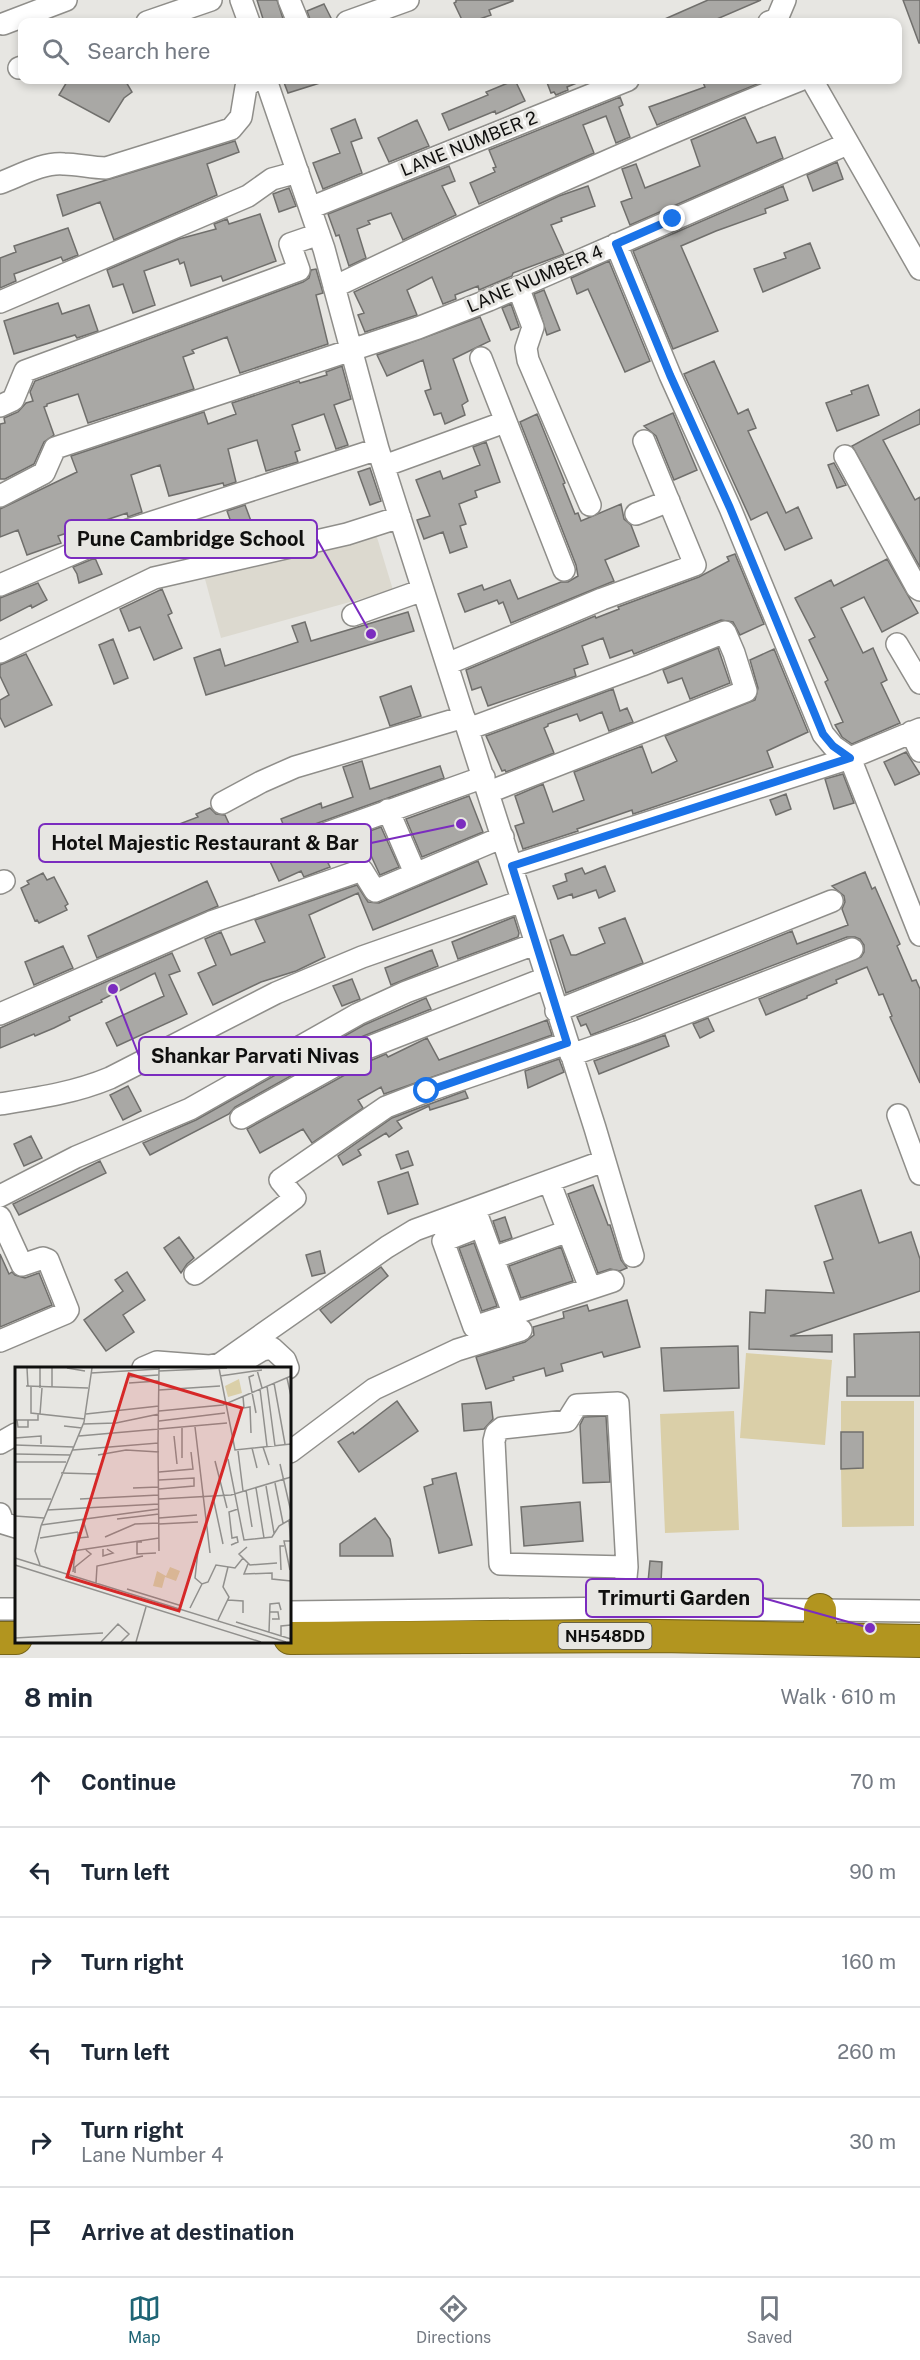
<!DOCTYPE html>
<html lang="en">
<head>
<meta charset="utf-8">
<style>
	:root { --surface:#fff; --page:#f6f6f7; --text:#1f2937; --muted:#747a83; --line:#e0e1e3; --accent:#1e6475 }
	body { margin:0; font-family:"Public Sans",sans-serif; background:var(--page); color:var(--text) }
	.stop { position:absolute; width:18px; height:18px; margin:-14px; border:4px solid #1a73e8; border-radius:50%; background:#fff }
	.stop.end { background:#1a73e8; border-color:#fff; box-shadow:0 2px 6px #0008 }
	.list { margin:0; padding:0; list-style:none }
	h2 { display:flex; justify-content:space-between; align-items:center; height:78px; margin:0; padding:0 24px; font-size:26px }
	h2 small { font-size:20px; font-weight:400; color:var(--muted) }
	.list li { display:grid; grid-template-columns:39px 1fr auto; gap:18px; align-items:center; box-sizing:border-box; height:90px; padding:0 24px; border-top:2px solid var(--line) }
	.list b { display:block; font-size:22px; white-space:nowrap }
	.list p { margin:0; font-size:20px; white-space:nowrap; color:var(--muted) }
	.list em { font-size:20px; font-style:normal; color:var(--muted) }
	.icon { flex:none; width:33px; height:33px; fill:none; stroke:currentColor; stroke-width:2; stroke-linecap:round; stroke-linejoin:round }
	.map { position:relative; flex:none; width:920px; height:1658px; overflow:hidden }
	.search { position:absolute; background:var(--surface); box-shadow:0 3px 9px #0003; left:18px; right:18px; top:18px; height:66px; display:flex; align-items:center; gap:15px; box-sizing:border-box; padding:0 21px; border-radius:12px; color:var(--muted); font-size:22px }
	.sheet { height:618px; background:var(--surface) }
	nav { display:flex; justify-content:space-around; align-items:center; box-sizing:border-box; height:84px; border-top:2px solid var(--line); background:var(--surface); font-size:16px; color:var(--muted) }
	nav a { display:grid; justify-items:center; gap:3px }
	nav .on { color:var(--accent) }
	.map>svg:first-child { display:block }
</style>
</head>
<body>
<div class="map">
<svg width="920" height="1658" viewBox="0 0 920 1658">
	<rect width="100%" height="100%" fill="#e7e6e2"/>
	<path fill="#dcd9cf" d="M376,534L393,590L221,638L205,579Z"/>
	<path fill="#dacfa8" d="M746,1353L832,1360L825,1445L740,1438Z
		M841,1401H914V1526L842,1527L841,1469L863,1468V1432H841Z
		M734,1411L739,1530L665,1533L660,1414Z"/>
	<path fill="#a9a8a5" stroke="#706f6c" stroke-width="1.5" d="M257,0H277L284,22H264Z
		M456,0H513V1L489,10L491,15L471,22H463L454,3L456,2Z
		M708,0H761L710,22H658Z
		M903,0H920V43H919Z
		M324,4L333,22H311L307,11Z
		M68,80H125L132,92L124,98L109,122L59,95Z
		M283,80H322L323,82L288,93Z
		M515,80L525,101L496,114L495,111L449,130L442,114L488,95L486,92Z
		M546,80H584L567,87L568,90L556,95L554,92L551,93Z
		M702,80H767L657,125L649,107L705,87Z
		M620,97L623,105L619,107L630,137L616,143L606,116L583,125L594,153L479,204L470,183L495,172L493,168L496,167L489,150Z
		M745,117L757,143L775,137L783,158L630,225L621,202L632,198L622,169L636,164L645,188L700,166L691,140Z
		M355,119L362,138L351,142L362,173L323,189L313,163L340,153L331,129Z
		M417,120L429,146L389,162L378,138Z
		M235,141L239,152L207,164L217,195L114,240L100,202L63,216L57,195Z
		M837,162L843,179L813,191L807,175Z
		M449,166L455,181L442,186L456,215L403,240L391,213L368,221L370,224L357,229L366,258L349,266L339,235L336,236L328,214Z
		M588,186L595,206L561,218L562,221L551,225L564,254L513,273L512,276L479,290L478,286L455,295L456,299L443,304L432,277L407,290L417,315L365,332L358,315L364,313L354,292L559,196Z
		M783,186L788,200L765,209L766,213L716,231L681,246L718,331L673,349L633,251Z
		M289,188L296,206L279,212L273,194Z
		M260,214L276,261L223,281L221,276L191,286L184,262L180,264L178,259L144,271L155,305L133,313L123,284L113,287L107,270L179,239L216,229L214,224L227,219L229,224Z
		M68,228L78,255L63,261L61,257L14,274L16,281L0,288V258L16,252L14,246Z
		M810,243L820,268L763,292L754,269L786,258L784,253Z
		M609,261L650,361L625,372L588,289L577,294L571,278Z
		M316,269L323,293L316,295L328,344L240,373L227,337L192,350L194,353L183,357L194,389L88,423L78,394L47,404V406L44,407L54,435L44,442L34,464L5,479H0V424L5,423L4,418L18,412L26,403L33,401L30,392L35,381L303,282L309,278L311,270Z
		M544,290L560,330L547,335L534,294Z
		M58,303L62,314L89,305L98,331L77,338L75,335L14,354L4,321Z
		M511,304L519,327L511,330L502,308Z
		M480,317L490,341L453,359L468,401L462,405L465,415L445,424L441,413L434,415L425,391L431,389L423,360L387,376L377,355Z
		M714,361L738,414L748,409L756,428L748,431L786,513L798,507L812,538L785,550L767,512L751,520L684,374Z
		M342,366L351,399L334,405L348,445L336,449L324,414L292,425L300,450L295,452L298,462L266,471L257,440L228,449L236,482L224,486L223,483L169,496L160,465L131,475L142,512L128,517L127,513L58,536L61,543L27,555L18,530L0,537V509L77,472L71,456L204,412L208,424L236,414L232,403L299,381L300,383L327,375L326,372Z
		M868,385L879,415L837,431L826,403L852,394L851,391Z
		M920,409V424L883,440L915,500L920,497V567L852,446Z
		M673,413L697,470L674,480L656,436L644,426Z
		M537,414L565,483L563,484L575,514L578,513L581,521L621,504L624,519L631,525L639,546L605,560L614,581L511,623L503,602L499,604L497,600L465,612L458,594L482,585L484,590L510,580L518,599L561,582H568L578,576L576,565L520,422Z
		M486,442L500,482L475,491L477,497L459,504L466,524L460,526L467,547L450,553L443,532L424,539L417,520L430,516L416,480L440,471L443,479L480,465L473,447Z
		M834,463L846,485L837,488L828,465Z
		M370,468L381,501L370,505L358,472Z
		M245,505L254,529L236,536L227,511Z
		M735,554L764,624L740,635L733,622L721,620L634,654L632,650L610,658L603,638L582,646L588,664L574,669L576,676L488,706L481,687L472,690L466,670L595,616L596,618L619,609L618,607L699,577L729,561L727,557Z
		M95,558L102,574L79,583L77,574L73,567Z
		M887,559L918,613L882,632L864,597L841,608L863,653L873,648L887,680L881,683L900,723L852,744L842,737L835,725L843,722L825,682L828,680L809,640L815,637L795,598L831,580L834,586Z
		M38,583L47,600L32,608L31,605L0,621V598Z
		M162,589L172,613L168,615L182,648L154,660L140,627L129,631L120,609Z
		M408,612L414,631L206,695L194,658L220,649L225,666L298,642L292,626L305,622L311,641Z
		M113,639L128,678L114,684L99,645Z
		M718,648L730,683L690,699L682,678L668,683L663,670Z
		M774,649L808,732L767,751L773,767L633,814L632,810L577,829L578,831L523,849L515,826L524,823L515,796L543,784L553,812L584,800L574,772L642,746L652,773L677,761L665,736L755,700L758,688L750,660Z
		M26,654L52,705L5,727L0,717V700L9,695L0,676V665Z
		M411,686L421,716L390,726L380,697Z
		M613,689L620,711L627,708L633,722L609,731L602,712L580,721L577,714L548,724V726L544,728L554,753L506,772L505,770L502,771L486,736Z
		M906,752L920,774L895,785L884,762Z
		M362,761L370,789L440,766L444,778L287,834L281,819L321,803L322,808L353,797L343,767Z
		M843,774L854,803L834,809L825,779Z
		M786,794L791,809L776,815L770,800Z
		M469,796L483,832L422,857L406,819Z
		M210,808L216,814L225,815L236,839L182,862L169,828L198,817L196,814Z
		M381,827L399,867L380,875L367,847L328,863L330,867L304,877L301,871L279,881L267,855L276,850L280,857L292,859Z
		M478,861L487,884L373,930L358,893L309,915L325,957L296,971L261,982L213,1005L198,973L216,965L205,939L221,932L231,955L265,942L255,920L357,885L368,902L379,903Z
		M605,866L615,891L599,898L596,890L573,898L572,894L558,899L553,886L567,881L565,874L582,868L585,874Z
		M865,872L872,889L875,887L900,944L897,946L912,981L916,980L920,989V1083L890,1017L892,1016L883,994L879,995L867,967L836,980L837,983L807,996V998L766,1015L759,999L861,957L864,952V945L860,939L855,937H847L591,1035L586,1024L581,1026L577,1017L792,931L797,944L848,925L842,909L845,902L844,896L832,886Z
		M43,873L47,880L54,877L68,904L65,906L67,910L39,923L37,920L35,921L21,888L29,884L27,881Z
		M207,881L218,906L97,958L88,936Z
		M514,917L519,933L518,937L458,959L452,942Z
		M625,918L643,963L566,993L550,940L563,935L571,955H576L605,943L599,928Z
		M63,946L73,968L34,985L25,962Z
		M432,950L438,966L391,985L385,968Z
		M172,953L180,971L169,975L187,1014L117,1046L106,1023L164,996L155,973L101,1000L102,1002L69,1017L70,1020L54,1028L35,1036L34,1034L0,1048V1028Z
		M352,979L360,999L342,1006L333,986Z
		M426,998L431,1009L361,1037L235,1107L229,1114L150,1155L143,1143L196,1120L364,1025Z
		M708,1018L714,1031L700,1038L693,1024Z
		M547,1020L552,1035L384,1094L381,1087L358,1100L363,1108L312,1143L303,1129L260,1153L247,1129L372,1060L386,1054L388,1057L427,1038L439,1060Z
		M665,1035L669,1046L599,1074L594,1061Z
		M224,1037L240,1066L228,1073L211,1045Z
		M559,1059L564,1072L528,1088L525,1071Z
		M128,1086L141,1111L123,1120L110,1095Z
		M465,1091L468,1098L430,1110L429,1106L397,1121L402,1128L389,1137L386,1133L358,1150L361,1155L343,1165L338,1156L392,1118Z
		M31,1136L42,1158L24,1166L14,1144Z
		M408,1151L413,1165L401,1169L396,1155Z
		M100,1161L106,1173L19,1215L13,1204Z
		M408,1172L418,1204L388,1214L378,1182Z
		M593,1185L608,1225H610L621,1260L627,1268L620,1271L610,1269L598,1273L568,1194Z
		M861,1190L879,1243L911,1232L920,1259V1291L790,1336L832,1335V1352L749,1349L750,1312L765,1313L766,1290L834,1293L824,1262L833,1259L815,1206Z
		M505,1217L512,1238L500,1242L493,1221Z
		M179,1237L194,1258L187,1264L181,1273L164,1248Z
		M474,1243L497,1306L482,1311L459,1248Z
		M561,1247L573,1281L521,1298L509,1266Z
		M320,1251L325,1273L312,1276L306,1255Z
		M0,1254L9,1274L12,1272L15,1275L25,1278L39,1273L52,1305L0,1327Z
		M381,1267L388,1276L331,1323L320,1310Z
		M127,1272L145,1300L123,1315L134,1332L106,1351L84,1320L123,1291L115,1280Z
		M627,1300L640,1347L604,1357L602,1352L561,1364L563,1371L546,1376L544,1368L513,1377L514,1380L486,1389L476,1357L525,1342L534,1335L533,1327L564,1318L563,1312L587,1305L589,1311Z
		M920,1332V1396H847V1377H855L854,1334Z
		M738,1346L739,1388L664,1391L661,1348Z
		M397,1401L418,1431L359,1472L338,1442L353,1432L354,1434Z
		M491,1402L493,1419L484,1429L464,1431L462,1404Z
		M606,1416L610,1482L583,1483L580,1425L584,1417Z
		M841,1432H863V1468L841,1469Z
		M456,1473L472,1545L439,1553L424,1487L433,1484L432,1479Z
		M580,1502L583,1541L524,1546L521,1507Z
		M375,1518L390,1539L393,1556H340V1544Z
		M650,1561L662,1562L661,1583L648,1582Z"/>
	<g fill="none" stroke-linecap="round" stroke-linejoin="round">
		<defs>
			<path id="minor" d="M241,0L249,22
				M289,0L298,22
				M147,22L211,0
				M347,22L408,0
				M769,22L777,19L785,0
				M3,24L66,0
				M19,68L22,67
				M266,80L324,249L378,449
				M812,80L920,269
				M0,183C19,176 43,162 64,164C78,164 91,168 106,168L231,129L241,117L246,87L254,80
				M310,208L628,80
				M616,244L670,375L730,508L823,734L833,746L850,758L920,935
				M334,287C488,213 642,143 800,80
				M518,287L533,327L526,348L528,360L590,505
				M0,302L248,196L272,179L298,172
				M481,358L564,570
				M0,406L13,400L25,371L299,270L290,244L319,234
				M845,456L917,588L920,590
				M384,466L505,422
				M0,496L44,473L55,448L418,328L489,300L847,144
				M636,514L669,501
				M0,585L128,530L378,449L595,1128L633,1256
				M353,615L423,590
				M897,644L920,683
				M0,652L154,578L347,534L400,517
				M447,664L602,599L695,565L644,441
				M468,729L642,665L725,632L734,653L746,691L489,792
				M911,732L920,751
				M222,803L261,782L295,767L464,717
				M388,810L415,873
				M288,847L484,777
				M512,866L850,758L920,729
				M0,883L4,881
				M556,1011L832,901
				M0,1014L211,922L362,870L375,891L503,837
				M571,1055L637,1032L852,949
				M0,1104C38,1098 74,1093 110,1078L276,993L362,957L522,901
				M898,1115L920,1174
				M241,1118L367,1048L546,978
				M549,1181L568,1231
				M0,1196L76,1157L190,1109L358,1014L406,992L535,944
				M477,1215L513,1313
				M0,1217L22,1265L43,1258L48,1260L68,1310L66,1313L0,1341
				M481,1226L443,1241L474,1327L613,1281
				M493,1258L568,1231L590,1288
				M195,1274L295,1198L280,1180L386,1107L427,1091L567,1043
				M240,1363L262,1350L272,1348L285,1360L288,1368
				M143,1368L157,1362L209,1366L220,1364L387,1247L415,1230L604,1161
				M0,1443L16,1434
				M290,1452L374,1389L457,1350L521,1330
				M0,1514L3,1523L16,1527
				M623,1608L627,1567L618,1403L577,1405L567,1421L502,1428L496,1433L494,1441L500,1564L627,1567
				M0,1609H16
				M290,1612L623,1608L920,1611"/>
			<path id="highway" d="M0,1638H16
				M290,1638L659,1636L920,1641
				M820,1639V1610"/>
		</defs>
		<use href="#minor" stroke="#8f8e8a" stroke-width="24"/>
		<use href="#highway" stroke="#796619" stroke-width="34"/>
		<use href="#minor" stroke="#fff" stroke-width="21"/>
		<use href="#highway" stroke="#b2951f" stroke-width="32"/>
	</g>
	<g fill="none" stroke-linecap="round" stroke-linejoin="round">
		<path stroke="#1a73e8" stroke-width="8" d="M427,1091L567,1043L512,866L850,758L833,746L823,734L730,508L670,375L616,244L673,219"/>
	</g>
	<g text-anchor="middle" stroke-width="6" stroke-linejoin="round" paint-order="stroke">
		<rect fill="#e7e6e2" stroke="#50504e" stroke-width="1.5" x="558.5" y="1623" width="93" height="26" rx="4.5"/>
		<g font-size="16" font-weight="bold" fill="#0f0f0e">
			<text x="605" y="1642">NH548DD</text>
		</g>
		<g font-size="18" fill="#0f0f0e" stroke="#e7e6e2">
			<text transform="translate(469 144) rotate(-22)" y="6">LANE NUMBER 2</text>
			<text transform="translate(535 279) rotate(-23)" y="6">LANE NUMBER 4</text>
		</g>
	</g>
	<g transform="translate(15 1367)">
		<rect width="276" height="276" fill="#e7e6e2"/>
		<path d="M224,12L227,26L213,30L210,19ZM155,200L165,204L161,214L150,210L147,221L138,219L142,204L151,209Z" fill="#dacfa8"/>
		<path fill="none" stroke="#91908d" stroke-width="1.5" d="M12,1L13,20M25,1V21M37,1V21M52,1L70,4M204,1L220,83L276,77M242,3L247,21M144,4L212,1M76,6L144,2M239,8L234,10L241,46M205,9L247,3M113,10L143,8M272,11L276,29M114,16L143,14M259,16L270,77M11,19L73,21M252,19L260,79M16,20V46L70,52M245,22L252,79M144,23L205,19M228,29L229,41L235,40L236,66M144,44L208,38L276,9M25,47L27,21M71,47L144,39M0,53H23V47M2,53L3,60H13V53M144,54L210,46M68,57L101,56L144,47M49,59L67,61M180,60L195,186M167,61V91M64,69L212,56M159,69L162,97M0,71L26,69V77M143,76L144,1M0,78L59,80M248,80L254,98M237,81L242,101M58,83L143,76L144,184M223,84L228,124M0,87L55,88M83,88L111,83L144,85M213,92L229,173L257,170L264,159L276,152M200,94L212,141M0,95H51M265,97L276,145M144,105L178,102L176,85M46,106L82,107M144,113L179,111V119L144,122M260,116L268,156M251,119L259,166M118,121L144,120M241,121L249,171M231,123L237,160M198,130L208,177M0,132H36M65,132L144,128M144,132L216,128L276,110M32,143L144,137M0,149L29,151M144,151L182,148M102,152L144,147M274,153L276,177M144,157L183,155M26,158L144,142M63,165V171L73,170L68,153M90,170L120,157L144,156M25,171L63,165M127,175H122V187L141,186M216,178L223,175L222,170L217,171L214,145L223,142M232,180L224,187L235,198L262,196M88,182V189L98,186L92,182M58,184L144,171M183,184L180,211L187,217L193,215L201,198L220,201L228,191M0,191L271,275M233,197L229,207L257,206V212L276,214M0,198L246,275M25,198L20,184L26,159L69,55L77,1M266,203L265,179H269M275,203L269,174H276M58,205L60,185M60,206V200L76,187L71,183M81,216L82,199L128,189M112,222L167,239M213,233L228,234V246M175,241L187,217M255,245H263L264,252H257M203,253L214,230L208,220L213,200M221,255L276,272M254,265L255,237L264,236L266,243M266,270V259L276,258M0,271L88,266M86,275L103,257L114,267L106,275M121,275L131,240"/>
		<path fill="#d62828" fill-opacity="0.15" stroke="#d62828" stroke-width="3" d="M114,7L227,41L164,244L52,210Z"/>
		<rect width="276" height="276" fill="none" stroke="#0f0f0e" stroke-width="3"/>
	</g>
	<path fill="none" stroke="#7b2cbf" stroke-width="2" d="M371 634L317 539M461 824L371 843M113 989L139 1056M870 1628L763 1598"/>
	<g fill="#7b2cbf" stroke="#e7e6e2" stroke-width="2">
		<circle cx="371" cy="634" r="6"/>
		<circle cx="461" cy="824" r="6"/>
		<circle cx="113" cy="989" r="6"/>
		<circle cx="870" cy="1628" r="6"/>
	</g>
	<g fill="#e7e6e2" stroke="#7b2cbf" stroke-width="2">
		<rect x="65" y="520" width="252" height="38" rx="6"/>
		<rect x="39" y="824" width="332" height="38" rx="6"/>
		<rect x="139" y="1037" width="232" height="38" rx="6"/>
		<rect x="586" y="1579" width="177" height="38" rx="6"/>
	</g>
	<g font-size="20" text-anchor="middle" font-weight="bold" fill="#0f0f0e">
		<text x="191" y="546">Pune Cambridge School</text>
		<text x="205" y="850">Hotel Majestic Restaurant &amp; Bar</text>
		<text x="255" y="1063">Shankar Parvati Nivas</text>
		<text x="674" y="1605">Trimurti Garden</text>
	</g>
</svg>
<div class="stop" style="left:427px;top:1091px"></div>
<div class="stop end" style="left:673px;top:219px"></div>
<div class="search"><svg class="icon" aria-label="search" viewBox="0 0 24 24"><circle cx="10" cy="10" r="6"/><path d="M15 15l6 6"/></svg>Search here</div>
</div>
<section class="sheet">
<h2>8 min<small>Walk · 610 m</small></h2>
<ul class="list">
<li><svg class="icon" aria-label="ahead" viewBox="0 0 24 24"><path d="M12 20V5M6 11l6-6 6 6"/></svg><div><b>Continue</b></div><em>70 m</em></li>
<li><svg class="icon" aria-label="left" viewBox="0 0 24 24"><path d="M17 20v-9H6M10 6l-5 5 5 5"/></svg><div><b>Turn left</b></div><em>90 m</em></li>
<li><svg class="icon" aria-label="right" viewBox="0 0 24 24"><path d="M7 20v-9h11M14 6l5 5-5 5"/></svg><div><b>Turn right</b></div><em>160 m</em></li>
<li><svg class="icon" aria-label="left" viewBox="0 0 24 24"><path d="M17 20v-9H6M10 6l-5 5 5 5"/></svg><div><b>Turn left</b></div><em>260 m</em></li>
<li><svg class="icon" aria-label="right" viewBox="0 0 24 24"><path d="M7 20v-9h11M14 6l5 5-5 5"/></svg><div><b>Turn right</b><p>Lane Number 4</p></div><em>30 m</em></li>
<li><svg class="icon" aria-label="arrive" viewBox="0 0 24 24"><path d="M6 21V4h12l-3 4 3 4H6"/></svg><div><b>Arrive at destination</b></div></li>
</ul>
</section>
<nav>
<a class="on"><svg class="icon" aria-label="map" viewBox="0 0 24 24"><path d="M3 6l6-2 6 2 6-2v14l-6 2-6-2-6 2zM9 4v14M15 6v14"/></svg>Map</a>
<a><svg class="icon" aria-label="directions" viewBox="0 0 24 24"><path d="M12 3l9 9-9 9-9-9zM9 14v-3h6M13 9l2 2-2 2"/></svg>Directions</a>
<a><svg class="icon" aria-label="saved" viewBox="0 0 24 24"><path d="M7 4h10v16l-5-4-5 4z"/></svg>Saved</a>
</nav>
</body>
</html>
